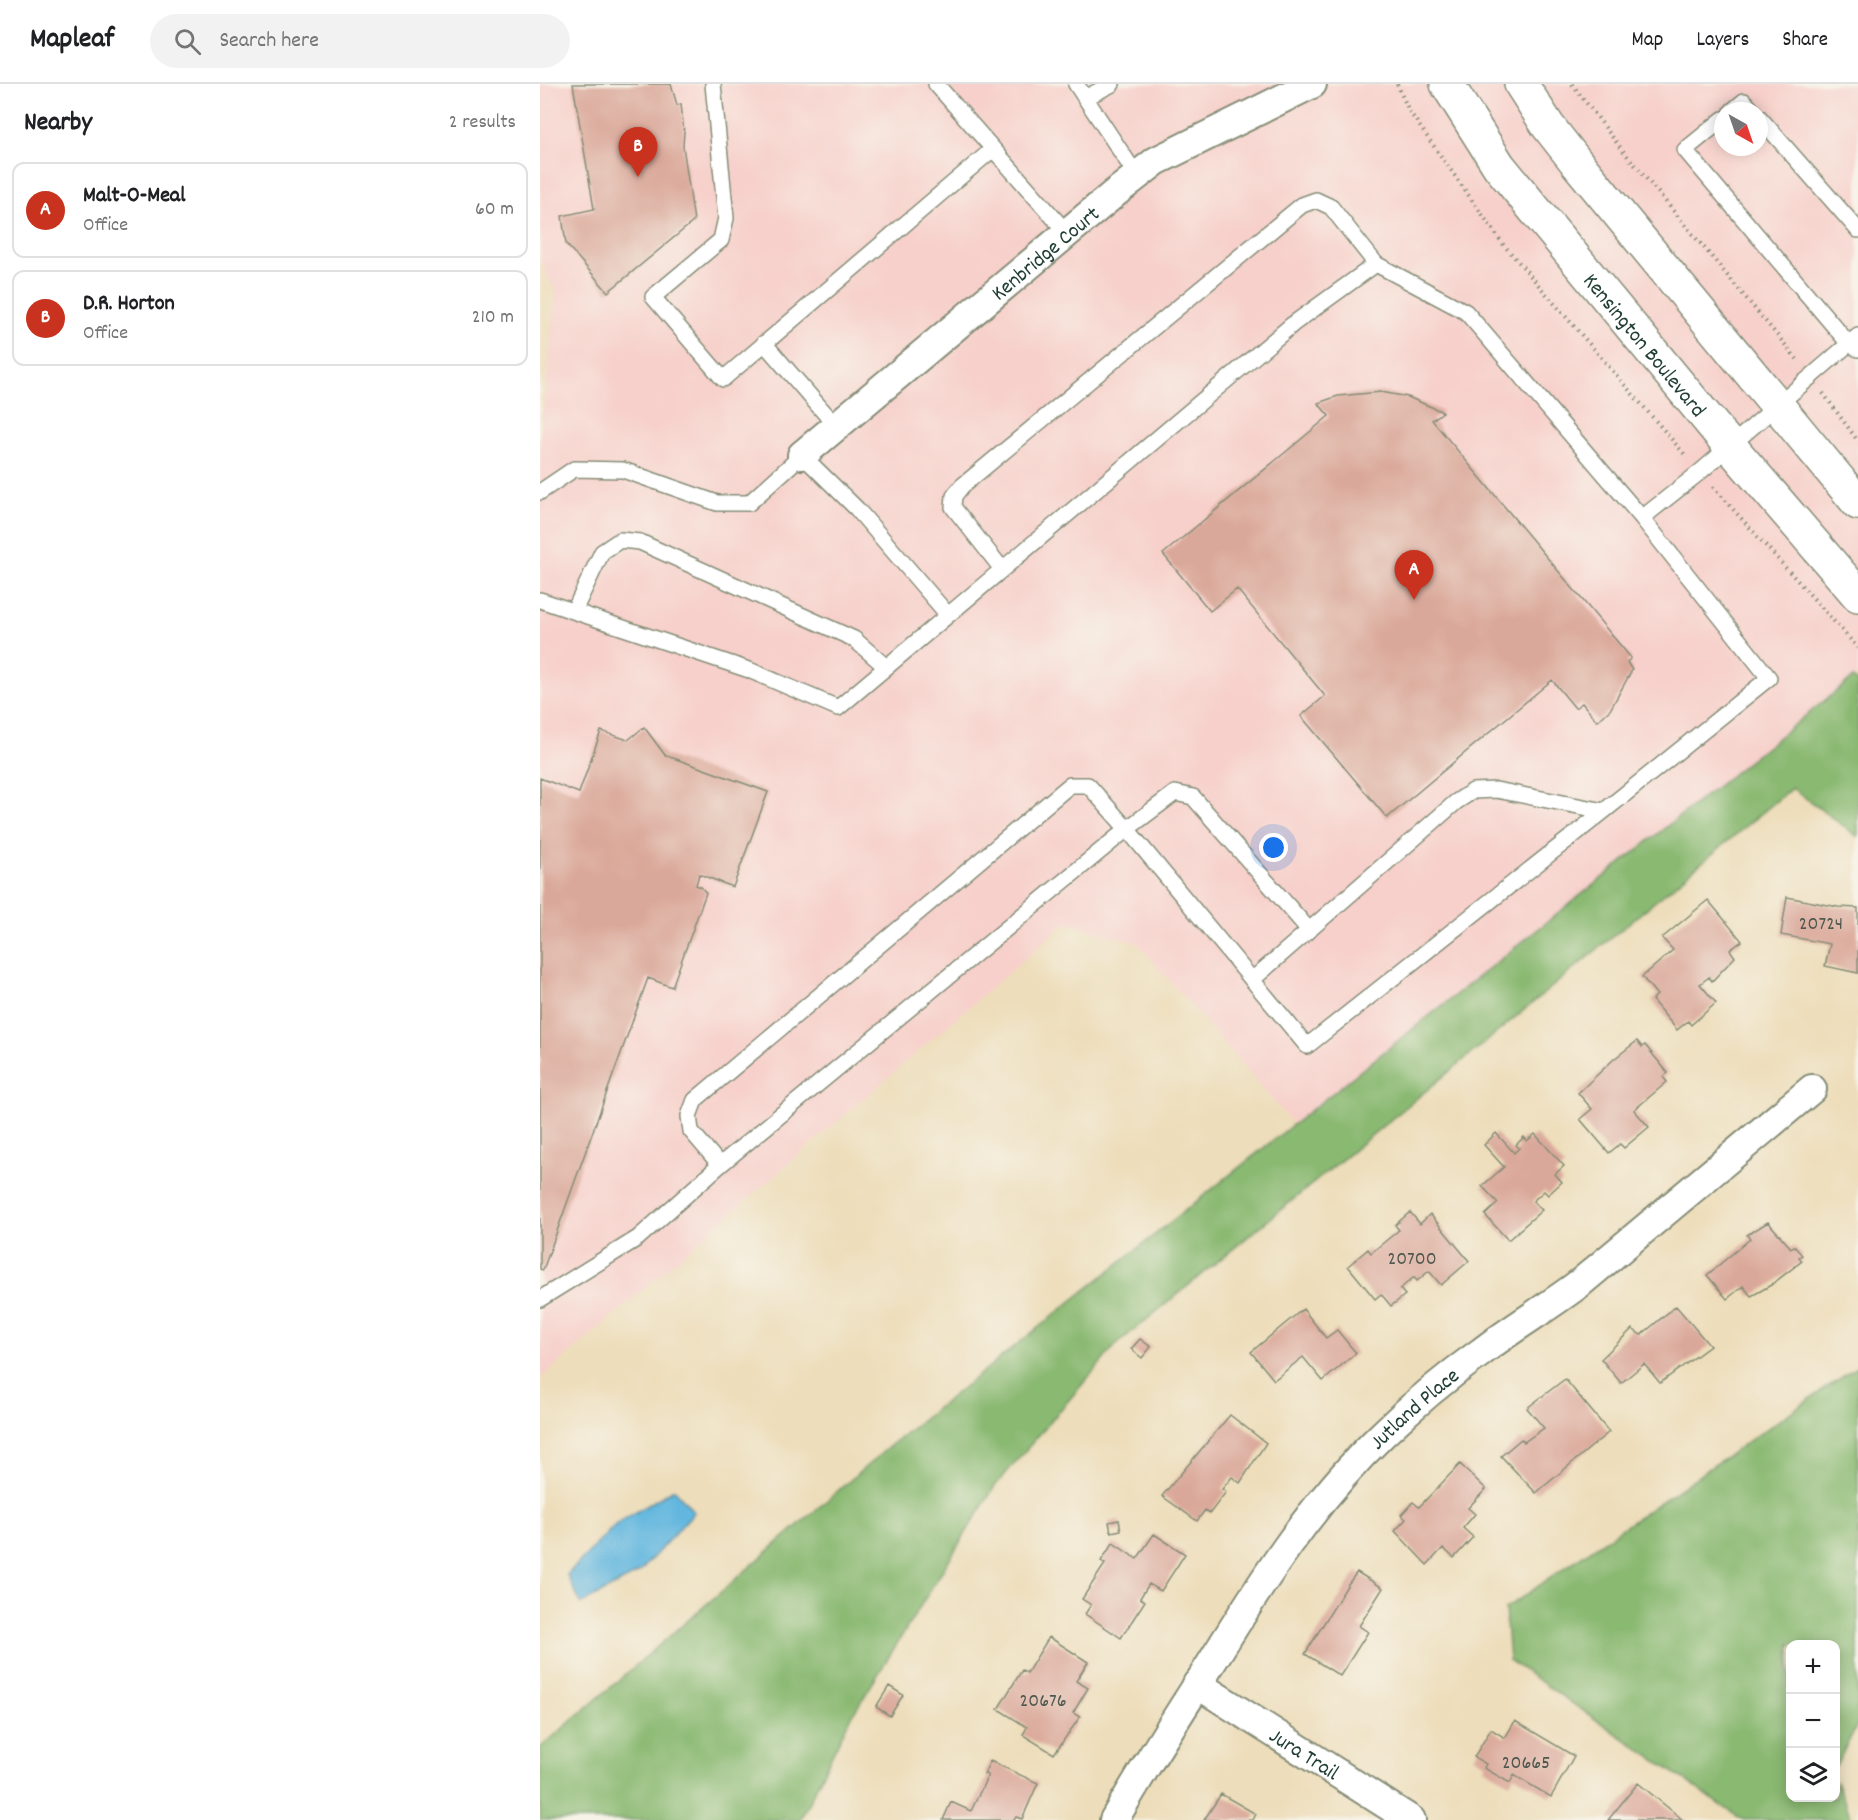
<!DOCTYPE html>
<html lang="en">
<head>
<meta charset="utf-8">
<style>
	:root { --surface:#fff; --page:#f2f2f2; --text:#202124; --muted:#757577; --line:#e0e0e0; --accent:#c8321e }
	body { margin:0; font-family:Dekko,sans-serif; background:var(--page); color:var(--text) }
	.controls { position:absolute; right:18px; bottom:18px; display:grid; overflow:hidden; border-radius:12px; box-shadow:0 3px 15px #0003 }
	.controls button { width:54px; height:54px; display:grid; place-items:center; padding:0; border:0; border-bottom:2px solid var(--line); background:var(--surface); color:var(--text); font:30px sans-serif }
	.compass { position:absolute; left:1174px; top:18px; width:54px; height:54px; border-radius:50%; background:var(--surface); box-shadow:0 3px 15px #0003; rotate:140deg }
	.you { position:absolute; left:734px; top:764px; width:21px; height:21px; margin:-15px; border:4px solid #fff; border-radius:50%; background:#1a73e8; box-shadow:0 0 0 9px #1a73e833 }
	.badge { display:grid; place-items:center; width:39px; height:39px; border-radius:50%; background:var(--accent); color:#fff; font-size:20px; font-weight:700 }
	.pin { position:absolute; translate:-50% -50px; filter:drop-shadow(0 2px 3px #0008) }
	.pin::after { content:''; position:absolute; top:32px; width:21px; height:18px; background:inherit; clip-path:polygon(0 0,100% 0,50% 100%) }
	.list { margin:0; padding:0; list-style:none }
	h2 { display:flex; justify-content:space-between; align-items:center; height:78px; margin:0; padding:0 24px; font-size:26px }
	h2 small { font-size:20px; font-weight:400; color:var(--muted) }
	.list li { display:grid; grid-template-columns:39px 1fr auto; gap:18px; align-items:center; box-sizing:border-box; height:96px; margin:0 12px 12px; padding:0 12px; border:2px solid var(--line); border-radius:12px }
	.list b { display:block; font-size:22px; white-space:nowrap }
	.list p { margin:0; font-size:20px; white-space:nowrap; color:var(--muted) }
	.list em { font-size:20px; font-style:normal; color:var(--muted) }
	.icon { flex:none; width:33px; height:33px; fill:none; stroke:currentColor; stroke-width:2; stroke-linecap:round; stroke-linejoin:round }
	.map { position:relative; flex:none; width:1318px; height:1736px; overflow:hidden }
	header { display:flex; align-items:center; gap:36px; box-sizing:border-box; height:84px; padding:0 30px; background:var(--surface); border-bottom:2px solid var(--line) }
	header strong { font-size:28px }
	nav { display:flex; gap:33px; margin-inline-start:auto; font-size:21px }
	.search { width:420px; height:54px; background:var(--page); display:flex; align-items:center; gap:15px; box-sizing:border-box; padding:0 21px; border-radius:33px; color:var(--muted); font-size:22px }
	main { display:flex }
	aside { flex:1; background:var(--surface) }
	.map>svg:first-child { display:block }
</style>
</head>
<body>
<header>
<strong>Mapleaf</strong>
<div class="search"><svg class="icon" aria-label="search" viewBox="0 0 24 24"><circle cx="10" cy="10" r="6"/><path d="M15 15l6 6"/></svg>Search here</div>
<nav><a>Map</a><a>Layers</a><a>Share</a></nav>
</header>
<main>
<aside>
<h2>Nearby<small>2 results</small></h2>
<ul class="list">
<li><span class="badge">A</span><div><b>Malt-O-Meal</b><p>Office</p></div><em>60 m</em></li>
<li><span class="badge">B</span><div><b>D.R. Horton</b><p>Office</p></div><em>210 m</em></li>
</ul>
</aside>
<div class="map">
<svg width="1318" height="1736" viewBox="0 0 1318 1736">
	<rect width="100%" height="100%" fill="#f7f3e8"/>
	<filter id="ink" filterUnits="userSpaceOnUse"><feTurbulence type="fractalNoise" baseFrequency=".0167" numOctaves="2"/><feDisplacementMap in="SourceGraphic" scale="12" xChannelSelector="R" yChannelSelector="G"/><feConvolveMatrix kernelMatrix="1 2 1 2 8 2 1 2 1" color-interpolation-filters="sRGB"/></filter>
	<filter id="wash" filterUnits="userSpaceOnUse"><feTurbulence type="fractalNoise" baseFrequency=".008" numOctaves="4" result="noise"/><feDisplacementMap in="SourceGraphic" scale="24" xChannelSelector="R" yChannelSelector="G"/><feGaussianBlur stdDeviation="1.35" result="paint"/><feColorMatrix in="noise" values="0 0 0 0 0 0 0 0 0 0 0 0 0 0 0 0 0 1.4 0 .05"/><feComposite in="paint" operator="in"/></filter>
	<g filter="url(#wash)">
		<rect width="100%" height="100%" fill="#edddba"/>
		<path fill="#f7d0cb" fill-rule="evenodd" d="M0,0H1318V591L753,1040L597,859L526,839L0,1295V352L16,210L0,176ZM1183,27H1219V63H1183Z"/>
		<path fill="#8ab972" stroke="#547b53" stroke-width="1.5" d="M1313,594L1318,598V753L1252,704L943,960L577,1260L455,1402L307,1640L260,1736H0V1664L351,1361Z
			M1318,1282V1639L1296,1682V1560H1250V1714H1296V1697L1312,1736H1203L969,1576L965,1525Z"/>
		<path fill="#63b7df" stroke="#417a8a" stroke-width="1.5" d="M134,1405L154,1428L100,1488L41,1520L27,1491L76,1440Z"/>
		<g id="blocks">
			<path fill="#daa89a" d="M33,0H131L137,21L141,20L144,48L143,62L154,137L68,208L26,160L22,132L54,125Z
				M841,308L868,313L903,328L892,336L1091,574L1087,578L1092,586L1070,626L1057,637L1042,619L1035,624L1012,596L847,734L761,632L785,612L697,505L670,527L623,470L789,332L778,319L798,312Z
				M104,643L125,671L228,708L193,803L159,790L156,801L161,803L166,809L132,903L108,894L3,1186L0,1185V694L39,709L61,647L88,656Z
				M1247,813L1298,823L1318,824V889L1285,882L1290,860L1241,851Z
				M1168,816L1202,857L1190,866L1195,873L1172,897L1169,893L1160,900L1176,919L1151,941L1148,937L1137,946L1112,916L1117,911L1102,893L1133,866L1122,854Z
				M1097,957L1102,963L1105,961L1128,989L1123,993L1127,998L1094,1026L1109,1043L1084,1064L1080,1060L1069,1069L1040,1035L1052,1025L1038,1009L1074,975Z
				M956,1049L974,1069L979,1064L976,1061L984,1053L987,1057L995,1050L1024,1082L1015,1090L1022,1098L1008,1111L1004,1107L993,1117L1002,1126L968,1156L945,1131L958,1119L942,1102L964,1083L944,1061Z
				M870,1128L880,1140L890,1130L929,1177L901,1201L889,1187L877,1197L874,1193L860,1205L865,1211L851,1222L841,1210L835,1215L808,1182L828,1165L831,1169L859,1146L855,1141Z
				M1228,1138L1251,1164L1254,1162L1262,1171L1259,1173L1262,1177L1231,1201L1215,1210L1211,1212L1203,1202L1187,1215L1167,1191L1210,1155L1207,1151Z
				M1136,1222L1170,1262L1120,1299L1104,1280L1081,1299L1061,1275L1092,1245L1101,1251Z
				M763,1225L786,1254L797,1246L816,1269L783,1297L763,1273L734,1296L711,1268Z
				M600,1255L611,1263L602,1274L591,1265Z
				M1025,1295L1069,1348L996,1409L961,1372L981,1355L984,1358L1004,1344L987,1324Z
				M690,1331L726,1359L700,1399L692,1393L682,1405L686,1408L670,1429L665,1426L657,1437L622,1412Z
				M920,1380L946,1405L928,1424L935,1430L923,1444L933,1453L914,1474L903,1464L887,1481L855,1447L866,1435L861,1431L873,1418L879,1423Z
				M579,1436L581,1446L571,1448L569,1438Z
				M614,1450L645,1470L621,1507L609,1500L600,1514L605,1517L581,1554L545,1530L551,1521L542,1515L565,1480L561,1477L573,1459L597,1475Z
				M817,1488L843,1504L819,1542L828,1548L800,1592L765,1570L808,1500Z
				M509,1553L548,1578L536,1597L548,1604L533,1629L540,1633L514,1670L483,1651L487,1643L458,1625L482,1586L487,1589Z
				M349,1602L363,1611L350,1632L336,1623Z
				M975,1637L1034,1672L1011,1713L974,1691L970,1699L944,1684L946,1680L934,1673L951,1645L965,1654Z
				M450,1677L498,1699L482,1735L476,1733L474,1736H403L411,1718L431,1727L448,1691L444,1690Z
				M1098,1699L1143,1736H1068Z
				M681,1710L716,1730L713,1736H664Z"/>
		</g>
	</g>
	<g filter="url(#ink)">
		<use href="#blocks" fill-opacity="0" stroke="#868d77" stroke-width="1.5"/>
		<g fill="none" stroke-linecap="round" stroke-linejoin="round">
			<defs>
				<path id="lane" d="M173,0L186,134L181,156L113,213L183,295L453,65
					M396,0L527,149
					M536,0L597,92
					M545,14L572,0
					M1192,27L1204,17L1213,27
					M1219,33L1318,146
					M1183,35L1145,66L1309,260L1318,265
					M224,259L296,342
					M0,408L34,385L83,386L177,419H209L262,371L317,425L408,531
					M1102,434L1160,388L1318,252
					M462,485L413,423L414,412L422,402L762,121L776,116L791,123L836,180
					M0,516L209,586L298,624L753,240L836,180L926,228L1102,434L1229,594L1064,727L767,962L587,745L180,1081L98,1154L0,1215
					M34,527L62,468L80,456L100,458L314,555L346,583
					M712,896L916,718L933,707L956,706L1064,727
					M180,1081L151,1047L149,1032L155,1016L530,701H548L587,745L635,709L653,713L769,846"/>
				<g id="street">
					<path id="s1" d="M262,371L575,109L616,77L772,0"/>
					<path id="s2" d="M657,1600L871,1736"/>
					<path id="s3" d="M574,1736C605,1682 639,1630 672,1578C722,1497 773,1417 843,1350C873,1321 905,1294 940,1269C972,1244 1007,1224 1040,1199L1272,1005"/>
				</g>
				<g id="secondary">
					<path id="s4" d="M907,0L959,82L990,120L1190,362L1318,511"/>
					<path d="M981,0L1008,42L1037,79L1318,419"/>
				</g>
			</defs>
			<use href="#lane" stroke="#868d77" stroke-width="18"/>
			<use href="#street" stroke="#868d77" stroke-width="32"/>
			<use href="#secondary" stroke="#868d77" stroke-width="36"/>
			<path stroke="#868d77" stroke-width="4" stroke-dasharray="1.5 4.5" stroke-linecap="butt" d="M857,0L869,27L963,160L1147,373
				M1032,0L1080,63L1257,275
				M1283,309L1318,357
				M1173,403L1318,564"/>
			<use href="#lane" stroke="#fff" stroke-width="15"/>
			<use href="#street" stroke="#fff" stroke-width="28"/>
			<use href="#secondary" stroke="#fff" stroke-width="33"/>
		</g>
	</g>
	<g text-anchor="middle" stroke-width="4.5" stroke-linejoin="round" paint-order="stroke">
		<g font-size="20" fill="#4e584e">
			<text x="1281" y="845">20724</text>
			<text x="872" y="1180">20700</text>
			<text x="503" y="1622">20676</text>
			<text x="986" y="1684">20665</text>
		</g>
		<g font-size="22" fill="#1f3d34" stroke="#f7f3e8">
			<text dy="8" stroke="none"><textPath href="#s1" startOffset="316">Kenbridge Court</textPath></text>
			<text dy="8" stroke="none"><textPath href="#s4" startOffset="328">Kensington Boulevard</textPath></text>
			<text dy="8" stroke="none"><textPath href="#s3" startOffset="512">Jutland Place</textPath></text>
			<text dy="8" stroke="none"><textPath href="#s2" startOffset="128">Jura Trail</textPath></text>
		</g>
	</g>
</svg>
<div class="controls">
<button>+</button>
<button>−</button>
<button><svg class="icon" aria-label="layers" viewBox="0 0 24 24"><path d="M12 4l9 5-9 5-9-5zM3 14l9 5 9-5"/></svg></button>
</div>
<svg class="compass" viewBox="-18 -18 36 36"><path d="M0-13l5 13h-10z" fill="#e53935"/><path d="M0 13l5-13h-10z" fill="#757577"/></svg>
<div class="you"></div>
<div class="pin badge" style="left:874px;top:516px">A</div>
<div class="pin badge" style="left:98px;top:93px">B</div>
</div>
</main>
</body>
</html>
